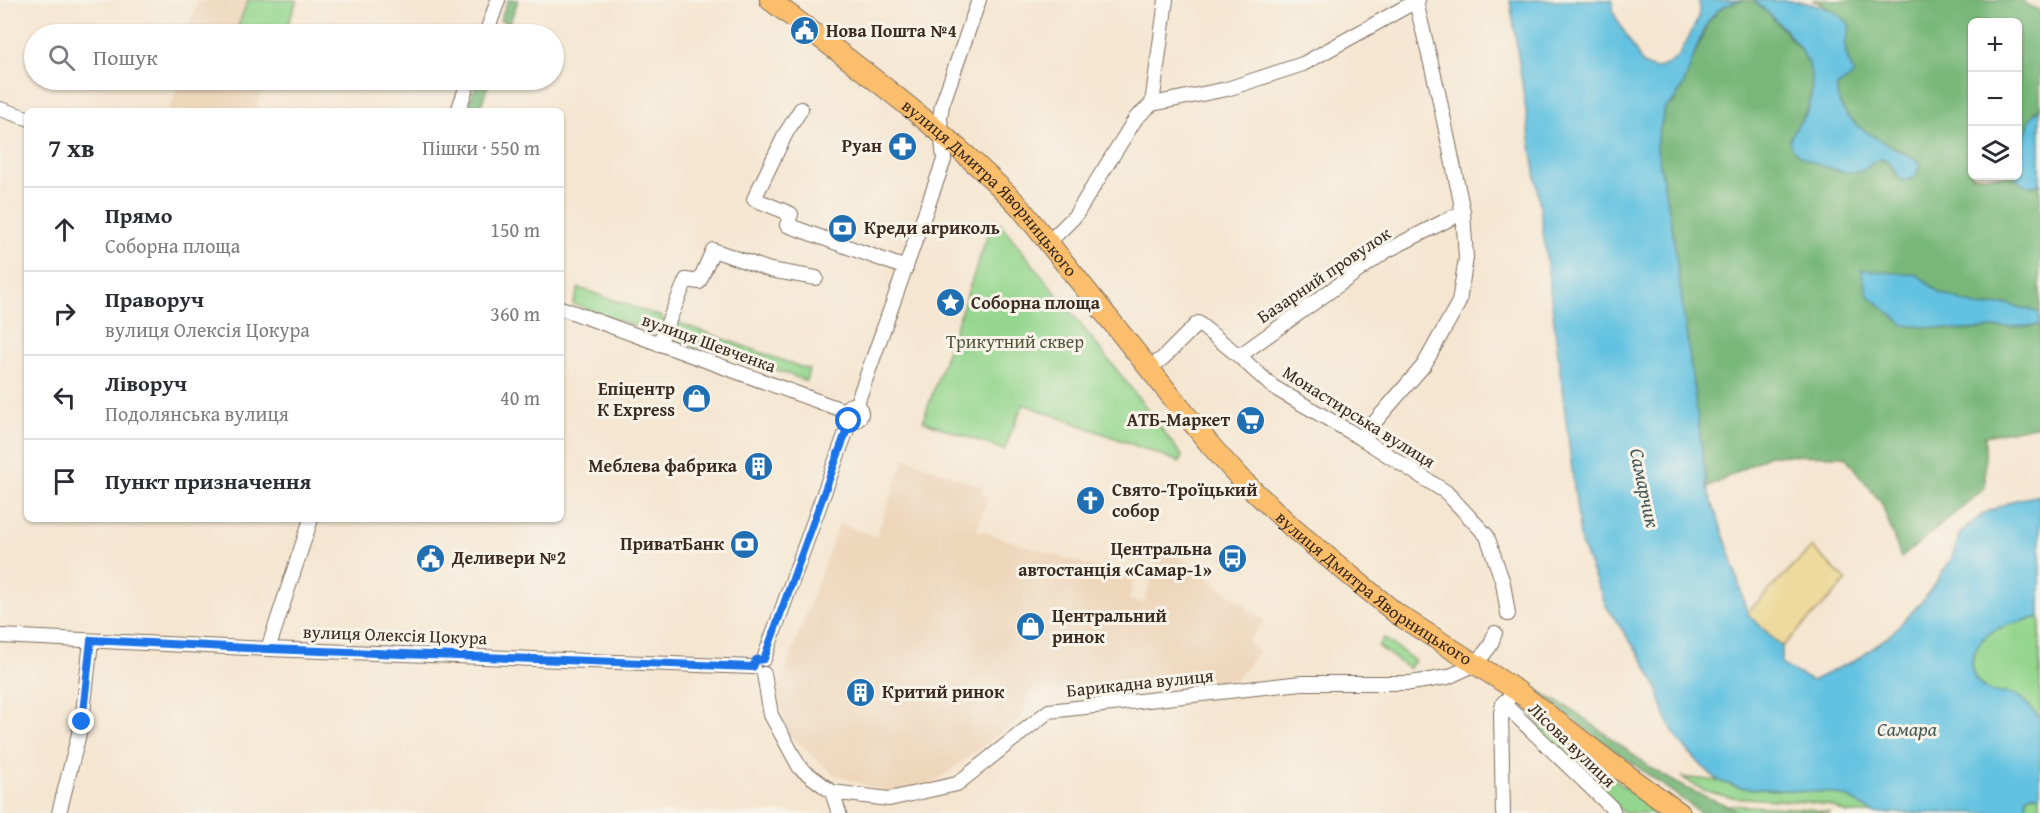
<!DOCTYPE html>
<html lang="uk">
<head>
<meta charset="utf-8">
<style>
	:root { --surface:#fff; --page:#f7f7f7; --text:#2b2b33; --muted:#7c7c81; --line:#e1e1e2 }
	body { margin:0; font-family:"Gentium Book Plus",serif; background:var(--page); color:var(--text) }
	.controls { position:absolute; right:18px; top:18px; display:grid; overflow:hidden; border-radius:9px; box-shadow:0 2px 4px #0004 }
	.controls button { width:54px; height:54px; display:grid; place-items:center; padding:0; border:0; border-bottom:2px solid var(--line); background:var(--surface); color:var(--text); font:30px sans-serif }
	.stop { position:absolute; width:18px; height:18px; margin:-14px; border:4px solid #1a73e8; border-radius:50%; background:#fff }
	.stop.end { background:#1a73e8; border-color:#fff; box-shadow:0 2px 6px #0008 }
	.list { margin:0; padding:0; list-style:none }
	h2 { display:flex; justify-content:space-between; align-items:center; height:78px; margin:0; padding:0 24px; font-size:26px }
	h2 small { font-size:20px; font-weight:400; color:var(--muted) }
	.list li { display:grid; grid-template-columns:39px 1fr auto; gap:18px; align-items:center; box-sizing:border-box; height:84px; padding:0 24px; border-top:2px solid var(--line) }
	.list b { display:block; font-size:22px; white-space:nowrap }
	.list p { margin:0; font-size:20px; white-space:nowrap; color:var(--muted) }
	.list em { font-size:20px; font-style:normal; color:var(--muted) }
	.icon { flex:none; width:33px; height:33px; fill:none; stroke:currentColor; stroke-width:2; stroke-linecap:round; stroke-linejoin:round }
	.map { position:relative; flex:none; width:2040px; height:813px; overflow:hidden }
	.search { position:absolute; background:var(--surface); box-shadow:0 2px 4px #0004; left:24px; top:24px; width:540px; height:66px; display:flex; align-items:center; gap:15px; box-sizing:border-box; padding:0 21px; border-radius:33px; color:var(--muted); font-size:22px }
	.panel { position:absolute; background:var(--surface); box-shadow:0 2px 4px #0004; left:24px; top:108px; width:540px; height:414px; border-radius:9px }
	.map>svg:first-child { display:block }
</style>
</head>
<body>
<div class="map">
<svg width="2040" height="813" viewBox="0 0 2040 813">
	<rect width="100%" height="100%" fill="#f7f3e8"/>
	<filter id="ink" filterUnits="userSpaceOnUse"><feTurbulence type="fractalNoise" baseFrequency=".0167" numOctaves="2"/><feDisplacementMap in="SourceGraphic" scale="12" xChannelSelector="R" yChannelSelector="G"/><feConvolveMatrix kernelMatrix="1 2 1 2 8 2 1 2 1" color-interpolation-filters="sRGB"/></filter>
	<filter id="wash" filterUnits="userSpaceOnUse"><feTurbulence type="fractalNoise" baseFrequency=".008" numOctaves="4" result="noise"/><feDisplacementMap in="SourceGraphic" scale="24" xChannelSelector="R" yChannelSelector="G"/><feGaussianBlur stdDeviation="1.35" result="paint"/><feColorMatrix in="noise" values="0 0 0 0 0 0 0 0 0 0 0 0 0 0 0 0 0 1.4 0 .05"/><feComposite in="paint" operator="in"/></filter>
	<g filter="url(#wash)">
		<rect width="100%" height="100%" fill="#f5e6d1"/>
		<path fill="#eed6bb" d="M198,0H298L285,34H186Z
			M170,80H267L255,111H168L179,86L169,82Z
			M905,458L983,487L981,494L988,496L977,530L1134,580L1129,600L1144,603L1159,555L1172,551L1264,620L1248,642L1259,651L1236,680L1031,692L1024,704L1025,714L930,786L885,792L833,774L787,733L777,694L839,523L876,537Z"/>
		<path fill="#94d68e" stroke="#688056" stroke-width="1.5" d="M248,0H297L284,34H242L236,32Z
			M993,220L1000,223L1131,388L1182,456L1180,462L1023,404L1004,450L923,421Z
			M579,288L662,317L664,321L659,330L652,332L573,304Z
			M674,321L809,370L806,381L707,344L700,350L674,340L670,331Z
			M2040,617V718C2031,710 2025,698 2012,694C2002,692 1990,694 1982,686C1974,680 1971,672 1972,662C1977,628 2012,623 2040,617Z
			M1384,638L1415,661L1409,669L1378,646Z
			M1532,716L1582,756L1661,813H1624L1547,738Z
			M1681,777L1719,781L1740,788L1827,792L1847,797L1874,813H1847L1832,806L1808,802L1728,797L1703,790Z
			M2032,794L2040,796V813H2026V797Z
			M1726,805L1809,809L1830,813H1738Z"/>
		<path fill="#77b779" stroke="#59704c" stroke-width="1.5" d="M508,0H518L510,23L500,20Z
			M1743,0H1753L1765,9L1804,54L1810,68L1812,84L1809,106L1791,137L1837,171L1856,172L1863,170L1874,161L1881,159L1888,162L1897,177L1910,180L1916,175L1920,170C1915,164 1909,157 1903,152C1899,149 1892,147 1887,144C1865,133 1835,114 1837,87L1850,78L1854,73C1844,53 1843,47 1850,26L1821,3L1812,0H2023L2025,4L2040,10V108L2035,111L2018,171V22H1972V176H2016V178L2033,187L2040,184V313L2008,304L1979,307L1940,293L1918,275L1964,330L2040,325V425L1985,436V488L1901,558L1882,504L1845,456L1769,455L1707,488L1672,226L1656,145L1665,108L1674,102L1709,21L1723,6Z
			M478,80H490L479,111H466Z
			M1536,690L1574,711L1654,770L1685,788L1726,805L1738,813H1701L1573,720Z"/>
		<path fill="#eeda9e" stroke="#94825e" stroke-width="1.5" d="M1812,547L1847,581L1782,647L1747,613Z"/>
		<path fill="#63c2e1" stroke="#4f7680" stroke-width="1.5" d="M1510,0H1612L1614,14L1643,64L1655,69L1669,64L1679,56L1699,17V0H1743C1737,2 1731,3 1725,6C1691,23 1696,88 1665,108L1656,145L1672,226L1707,488L1730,553L1747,613L1782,647V665L1812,681L1861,657L1892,633L1924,599L1951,560L1960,533L1983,514L2012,501L2040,495V617C2012,623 1977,628 1972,662C1971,672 1974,680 1982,686C1990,694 2002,692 2013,694C2025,698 2031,710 2040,718V796L2032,794L2026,797V813H1874L1847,797L1827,792L1740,788L1719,781L1702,766L1678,740L1665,716L1657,688L1645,663L1606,606L1581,544L1541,214Z
			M1753,0C1785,0 1833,0 1850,26C1843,48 1844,53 1854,73L1850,78L1837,87C1833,124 1895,147 1921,163L1916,176L1903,181C1896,176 1891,160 1882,159C1873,159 1869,168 1862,171C1848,177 1805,162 1794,150C1781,137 1806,120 1809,107C1812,95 1813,82 1810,70C1806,48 1771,14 1753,0Z
			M2040,108V184C2030,188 2023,186 2015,178L2030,119Z
			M1861,270L1918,275L1940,293L1979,307L2008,304L2040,313V325L1964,330L1904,325L1868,295Z"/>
	</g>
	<g filter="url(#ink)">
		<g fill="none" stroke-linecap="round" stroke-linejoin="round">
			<defs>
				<path id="minor" d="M486,34L498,0
					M1152,104L1166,0
					M0,109L27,118
					M801,109L786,133L754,199L791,214L787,225L906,268
					M458,111L469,80
					M1049,242L1075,216L1136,118L1152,104L1227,89L1303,64L1418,0
					M561,308L845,411
					M659,344L686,280L699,282L713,250L770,270L816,278
					M1239,356L1386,251L1463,212
					M1148,369L1163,358L1198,323L1239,356L1273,387L1361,438L1446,492L1487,536L1503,583L1508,614
					M845 413a8 8 0 1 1 16 0a8 8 0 1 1-16 0Z
					M856,406L944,160L940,118L942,105L979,0
					M1361,438L1424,365L1459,302L1466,258L1463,212L1438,92L1416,2
					M0,636L268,649L753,667
					M268,649L311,519
					M764,659L850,421
					M764,674L771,715L800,768L832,792L889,799L957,784L1049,711L1302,683H1411L1448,677L1476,664L1490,646L1495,633
					M1503,703L1612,808L1614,813
					M832,792L839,813
					M59,813L82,722L91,641
					M1503,813L1501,713L1503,703L1509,698"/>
				<g id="highway">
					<path id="s1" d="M770,0C856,65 944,129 1019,206L1211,446L1239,477L1295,530L1397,614L1516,690L1608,761L1680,813"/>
				</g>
			</defs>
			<use href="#minor" stroke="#7c6c5d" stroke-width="16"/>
			<use href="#highway" stroke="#7c6c5d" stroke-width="22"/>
			<use href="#minor" stroke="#fff" stroke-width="14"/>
			<use href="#highway" stroke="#fabe6d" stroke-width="20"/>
		</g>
	</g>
	<g fill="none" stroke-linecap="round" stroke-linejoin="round" filter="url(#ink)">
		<path stroke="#1a73e8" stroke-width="8" d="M82,722L91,640L268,649L753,667L756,660L764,659L850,421H849"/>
	</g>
	<defs>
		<symbol id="civic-disc" viewBox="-11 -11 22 22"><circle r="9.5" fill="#1f6fb2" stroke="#f7f3e8"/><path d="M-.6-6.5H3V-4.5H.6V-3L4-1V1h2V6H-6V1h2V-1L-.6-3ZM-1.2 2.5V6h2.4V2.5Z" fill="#fff"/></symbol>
		<symbol id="pharmacy-disc" viewBox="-11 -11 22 22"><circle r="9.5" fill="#1f6fb2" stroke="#f7f3e8"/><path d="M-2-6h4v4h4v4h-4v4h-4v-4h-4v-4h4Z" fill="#fff"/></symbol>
		<symbol id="bank-disc" viewBox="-11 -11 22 22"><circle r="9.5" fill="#1f6fb2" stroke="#f7f3e8"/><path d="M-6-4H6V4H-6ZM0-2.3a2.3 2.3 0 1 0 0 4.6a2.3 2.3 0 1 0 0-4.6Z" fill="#fff"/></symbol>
		<symbol id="sight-disc" viewBox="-11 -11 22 22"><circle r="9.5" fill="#1f6fb2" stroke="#f7f3e8"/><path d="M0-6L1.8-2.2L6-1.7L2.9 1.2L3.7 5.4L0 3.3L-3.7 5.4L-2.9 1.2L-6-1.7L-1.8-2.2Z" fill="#fff"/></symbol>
		<symbol id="shop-disc" viewBox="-11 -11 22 22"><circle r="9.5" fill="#1f6fb2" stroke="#f7f3e8"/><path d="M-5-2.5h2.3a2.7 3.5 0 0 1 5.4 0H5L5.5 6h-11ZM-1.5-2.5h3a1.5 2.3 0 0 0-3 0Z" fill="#fff"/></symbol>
		<symbol id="supermarket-disc" viewBox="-11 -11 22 22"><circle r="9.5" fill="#1f6fb2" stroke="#f7f3e8"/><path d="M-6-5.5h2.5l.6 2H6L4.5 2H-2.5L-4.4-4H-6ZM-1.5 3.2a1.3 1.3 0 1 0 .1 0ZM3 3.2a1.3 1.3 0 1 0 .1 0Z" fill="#fff"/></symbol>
		<symbol id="building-disc" viewBox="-11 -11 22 22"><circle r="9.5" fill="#1f6fb2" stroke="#f7f3e8"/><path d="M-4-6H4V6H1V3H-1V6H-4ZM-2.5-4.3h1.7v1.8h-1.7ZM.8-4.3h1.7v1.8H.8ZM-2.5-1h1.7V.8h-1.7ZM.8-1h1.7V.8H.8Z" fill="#fff"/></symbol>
		<symbol id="church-disc" viewBox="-11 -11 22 22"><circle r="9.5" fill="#1f6fb2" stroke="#f7f3e8"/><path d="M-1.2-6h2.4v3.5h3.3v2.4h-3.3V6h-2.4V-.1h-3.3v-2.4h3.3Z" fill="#fff"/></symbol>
		<symbol id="bus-disc" viewBox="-11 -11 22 22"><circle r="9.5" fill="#1f6fb2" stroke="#f7f3e8"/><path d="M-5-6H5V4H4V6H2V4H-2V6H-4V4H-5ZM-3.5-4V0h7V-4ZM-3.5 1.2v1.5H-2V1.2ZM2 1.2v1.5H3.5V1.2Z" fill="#fff"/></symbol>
	</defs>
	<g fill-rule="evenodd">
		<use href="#civic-disc" x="788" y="14" width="33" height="33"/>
		<use href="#pharmacy-disc" x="886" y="130" width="33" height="33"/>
		<use href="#bank-disc" x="826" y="212" width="33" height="33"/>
		<use href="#sight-disc" x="934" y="286" width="33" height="33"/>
		<use href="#shop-disc" x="680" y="382" width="33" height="33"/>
		<use href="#supermarket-disc" x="1234" y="404" width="33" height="33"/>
		<use href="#building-disc" x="742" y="450" width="33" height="33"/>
		<use href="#church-disc" x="1074" y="484" width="33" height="33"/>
		<use href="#bank-disc" x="728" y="528" width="33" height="33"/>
		<use href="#civic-disc" x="414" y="542" width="33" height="33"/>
		<use href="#bus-disc" x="1216" y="542" width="33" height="33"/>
		<use href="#shop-disc" x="1014" y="610" width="33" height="33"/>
		<use href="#building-disc" x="844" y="676" width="33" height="33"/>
	</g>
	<g text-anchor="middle" stroke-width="6" stroke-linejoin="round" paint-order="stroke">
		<g font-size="18" font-weight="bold" fill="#3b2a1e" stroke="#f7f3e8" text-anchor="start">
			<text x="826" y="37">Нова Пошта №4</text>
			<text x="882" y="152" text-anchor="end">Руан</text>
			<text x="864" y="234">Креди агриколь</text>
			<text x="971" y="309">Соборна площа</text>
			<text x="675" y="395" text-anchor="end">Епіцентр<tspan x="675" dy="21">К Express</tspan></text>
			<text x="1230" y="426" text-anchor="end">АТБ-Маркет</text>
			<text x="737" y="472" text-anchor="end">Меблева фабрика</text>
			<text x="1112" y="496">Свято-Троїцький<tspan x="1112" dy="21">собор</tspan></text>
			<text x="724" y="550" text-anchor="end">ПриватБанк</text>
			<text x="1212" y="555" text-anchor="end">Центральна<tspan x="1212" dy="21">автостанція «Самар-1»</tspan></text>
			<text x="452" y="564">Деливери №2</text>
			<text x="1052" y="622">Центральний<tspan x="1052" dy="21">ринок</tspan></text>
			<text x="882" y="698">Критий ринок</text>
		</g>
		<g font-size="18" fill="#3b2a1e" stroke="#f7f3e8">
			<text dy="6" stroke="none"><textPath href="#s1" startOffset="290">вулиця Дмитра Яворницького</textPath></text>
			<text transform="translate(1324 275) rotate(-34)" y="6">Базарний провулок</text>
			<text transform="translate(709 343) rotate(20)" y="6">вулиця Шевченка</text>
			<text transform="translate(1359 417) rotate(32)" y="6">Монастирська вулиця</text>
			<text dy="6" stroke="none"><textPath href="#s1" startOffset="848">вулиця Дмитра Яворницького</textPath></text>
			<text transform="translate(395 635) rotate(2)" y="6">вулиця Олексія Цокура</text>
			<text transform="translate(1140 683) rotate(-6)" y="6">Барикадна вулиця</text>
			<text transform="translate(1572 745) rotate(44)" y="6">Лісова вулиця</text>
		</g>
		<g font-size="18" fill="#51553a" stroke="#f7f3e8">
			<text x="1015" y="348">Трикутний сквер</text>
		</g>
		<g font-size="20" font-style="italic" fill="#475858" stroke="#f7f3e8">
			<text transform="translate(1645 488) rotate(78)" y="7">Самарчик</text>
			<text x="1907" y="736">Самара</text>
		</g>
	</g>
</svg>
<div class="controls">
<button>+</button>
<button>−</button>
<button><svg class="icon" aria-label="layers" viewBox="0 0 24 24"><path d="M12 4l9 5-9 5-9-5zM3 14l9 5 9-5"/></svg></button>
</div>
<div class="stop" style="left:849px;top:421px"></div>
<div class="stop end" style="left:82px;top:722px"></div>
<div class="search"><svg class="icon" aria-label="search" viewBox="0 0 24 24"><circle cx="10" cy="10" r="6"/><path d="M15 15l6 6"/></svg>Пошук</div>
<section class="panel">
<h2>7 хв<small>Пішки · 550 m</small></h2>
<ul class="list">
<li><svg class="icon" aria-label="ahead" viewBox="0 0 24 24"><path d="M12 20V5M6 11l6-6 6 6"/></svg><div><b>Прямо</b><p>Соборна площа</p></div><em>150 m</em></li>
<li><svg class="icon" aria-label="right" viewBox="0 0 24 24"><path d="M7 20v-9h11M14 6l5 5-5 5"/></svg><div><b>Праворуч</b><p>вулиця Олексія Цокура</p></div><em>360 m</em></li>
<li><svg class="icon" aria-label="left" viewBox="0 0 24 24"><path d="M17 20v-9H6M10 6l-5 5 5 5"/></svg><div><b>Ліворуч</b><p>Подолянська вулиця</p></div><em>40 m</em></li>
<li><svg class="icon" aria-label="arrive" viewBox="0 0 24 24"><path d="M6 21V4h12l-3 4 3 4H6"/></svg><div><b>Пункт призначення</b></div></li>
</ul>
</section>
</div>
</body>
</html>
